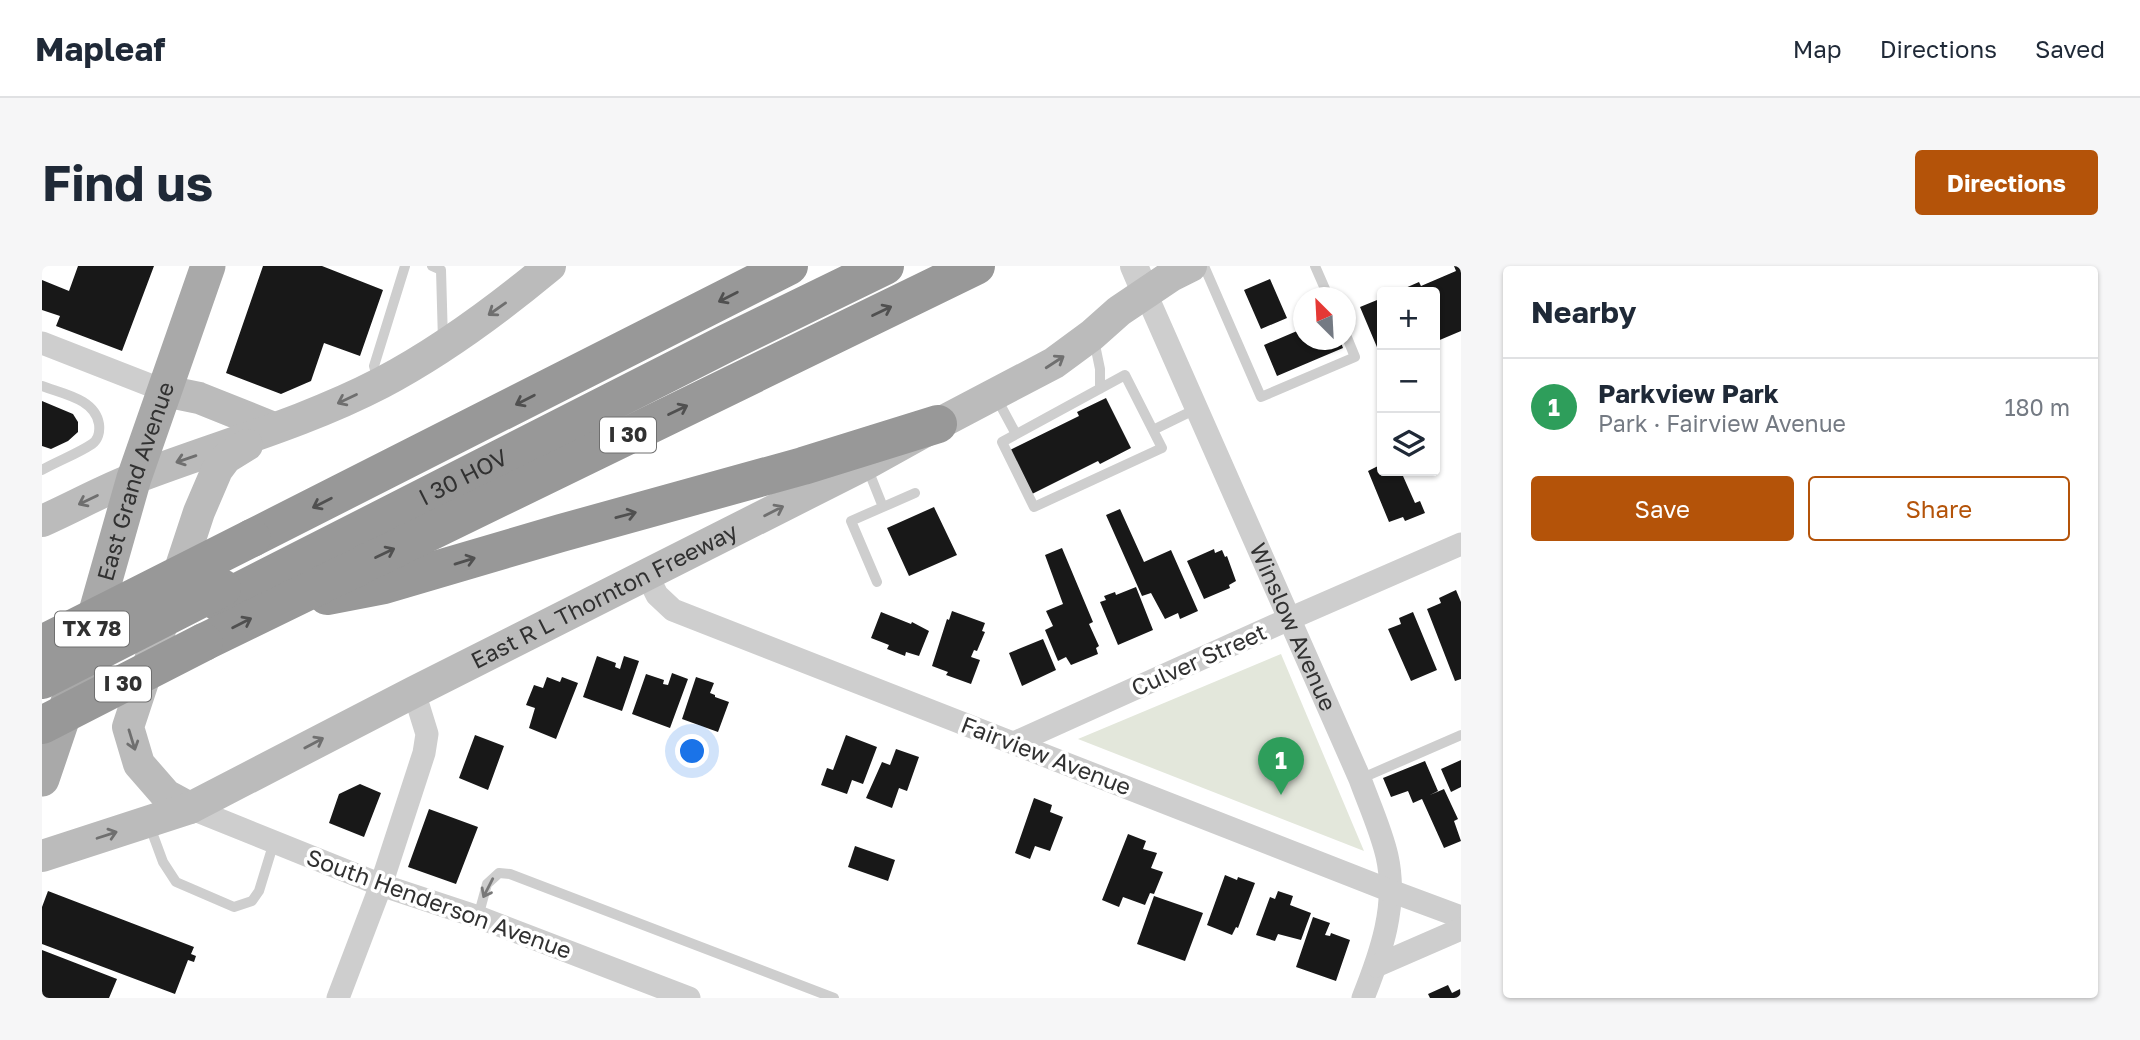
<!DOCTYPE html>
<html lang="en">
<head>
<meta charset="utf-8">
<style>
	:root { --surface:#fff; --page:#f6f6f7; --text:#1f2937; --muted:#747a83; --line:#e0e1e3; --accent:#b45309 }
	body { margin:0; font-family:"Golos Text",sans-serif; background:var(--page); color:var(--text) }
	.controls { position:absolute; right:21px; top:21px; display:grid; overflow:hidden; border-radius:7px; box-shadow:0 2px 5px #0004 }
	.controls button { width:63px; height:63px; display:grid; place-items:center; padding:0; border:0; border-bottom:2px solid var(--line); background:var(--surface); color:var(--text); font:35px sans-serif }
	.compass { position:absolute; left:1251px; top:21px; width:63px; height:63px; border-radius:50%; background:var(--surface); box-shadow:0 2px 5px #0004; rotate:336deg }
	.you { position:absolute; left:651px; top:486px; width:24px; height:24px; margin:-18px; border:5px solid #fff; border-radius:50%; background:#1a73e8; box-shadow:0 0 0 10px #1a73e833 }
	.badge { display:grid; place-items:center; width:46px; height:46px; border-radius:50%; background:var(--accent); color:#fff; font-size:23px; font-weight:700 }
	.pin { position:absolute; translate:-50% -58px; filter:drop-shadow(0 2px 4px #0008) }
	.pin::after { content:''; position:absolute; top:37px; width:24px; height:21px; background:inherit; clip-path:polygon(0 0,100% 0,50% 100%) }
	.list { margin:0; padding:0; list-style:none }
	h2 { display:flex; justify-content:space-between; align-items:center; height:91px; margin:0; padding:0 28px; font-size:30px }
	h2 small { font-size:23px; font-weight:400; color:var(--muted) }
	.list li { display:grid; grid-template-columns:46px 1fr auto; gap:21px; align-items:center; box-sizing:border-box; height:98px; padding:0 28px; border-top:2px solid var(--line) }
	.list b { display:block; font-size:26px; white-space:nowrap }
	.list p { margin:0; font-size:23px; white-space:nowrap; color:var(--muted) }
	.list em { font-size:23px; font-style:normal; color:var(--muted) }
	.actions { display:flex; gap:14px; padding:21px 28px }
	.actions a { flex:1; padding:16px 0; border:2px solid var(--accent); border-radius:7px; text-align:center; font-size:24px; color:var(--accent) }
	.actions .main { background:var(--accent); color:#fff }
	.icon { flex:none; width:38px; height:38px; fill:none; stroke:currentColor; stroke-width:2; stroke-linecap:round; stroke-linejoin:round }
	.map { position:relative; flex:none; width:1419px; height:732px; overflow:hidden; border-radius:7px }
	header { display:flex; align-items:center; gap:42px; box-sizing:border-box; height:98px; padding:0 35px; background:var(--surface); border-bottom:2px solid var(--line) }
	header strong { font-size:33px }
	nav { display:flex; gap:38px; margin-inline-start:auto; font-size:24px }
	.intro { display:flex; align-items:center; justify-content:space-between; box-sizing:border-box; height:168px; padding:0 42px }
	h1 { margin:0; font-size:49px }
	.button { padding:18px 32px; border-radius:7px; background:var(--accent); color:#fff; font-size:24px; font-weight:700 }
	main { display:flex; gap:42px; padding:0 42px }
	aside { flex:1; background:var(--surface); border-radius:7px; box-shadow:0 2px 5px #0004 }
	.map>svg:first-child { display:block }
</style>
</head>
<body>
<header>
<strong>Mapleaf</strong>
<nav><a>Map</a><a>Directions</a><a>Saved</a></nav>
</header>
<div class="intro"><h1>Find us</h1><a class="button">Directions</a></div>
<main>
<div class="map">
<svg width="1419" height="732" viewBox="0 0 1419 732">
	<rect width="100%" height="100%" fill="#fff"/>
	<path fill="#e3e7db" d="M1239,388L1322,585L1036,473Z"/>
	<path fill="#181818" d="M36,0H112L80,85L14,60L18,50L0,44V14L27,25Z
		M221,0H280L341,24L318,90L282,77L269,115L239,128L184,107Z
		M1412,0H1419V65L1393,76V26H1354L1377,16L1379,20L1414,5Z
		M1228,13L1245,52L1219,63L1202,24Z
		M1340,32V93L1318,41Z
		M1262,62V74H1298L1301,82L1235,110L1222,79Z
		M1064,132L1089,182L1058,198L1056,195L990,228L968,184L1037,150L1035,146Z
		M0,135L31,148L36,156V166L26,175L9,183L0,180Z
		M1340,198V205H1363L1364,208L1361,210L1373,237L1378,235L1383,247L1363,255L1361,251L1347,256L1326,205Z
		M892,241L915,289L867,310L845,262Z
		M1078,243L1102,296L1129,284L1156,345L1138,353L1136,347L1123,353L1109,327L1100,330L1064,249Z
		M1020,282L1051,356L1047,358L1057,380L1054,382L1056,388L1029,399L1024,391L1016,395L1003,364L1011,360L1004,345L1021,338L1003,289Z
		M1172,283L1173,287L1180,284L1183,291L1185,290L1194,315L1187,319L1188,322L1162,333L1145,295Z
		M1094,321L1111,364L1076,379L1058,336L1064,334L1062,330L1073,326L1074,329Z
		M1414,324L1419,336V413L1413,415L1385,343L1399,337L1397,332Z
		M910,345L943,357L940,365L943,366L935,385L932,384L929,391L938,394L929,418L904,409L906,406L890,400L905,353L907,354Z
		M839,346L869,358L870,356L887,365L877,390L864,386L863,390L845,383L847,379L829,372Z
		M1371,346L1395,404L1369,415L1346,363L1359,358L1357,352Z
		M1001,373L1014,404L980,420L967,387Z
		M555,390L574,397L573,401L578,403L582,390L597,395L580,445L541,431Z
		M630,407L646,413L628,462L590,448L604,408L622,414L621,418L626,419Z
		M505,411L518,416L520,411L536,417L514,473L487,462L493,442L484,439L492,419L501,422Z
		M654,411L672,417L668,427L673,429V431L687,436L676,466L640,453Z
		M433,469L462,480L446,524L417,512Z
		M804,469L835,481L821,518L810,514L805,528L779,519L785,502L791,504Z
		M854,483L877,491L865,525L857,522L850,542L824,532L840,496L848,499Z
		M1419,494V521L1409,526L1399,503Z
		M1383,495L1396,525L1388,529L1402,523L1416,553L1412,555L1419,575L1402,582L1380,533L1371,537L1366,525L1349,531L1341,512Z
		M318,518L339,527L322,571L287,557L297,528Z
		M992,532L1010,539L1008,546L1021,551L1008,585L993,580L988,593L973,587Z
		M387,543L436,561L414,618L366,601Z
		M1086,568L1104,575L1101,583L1115,587L1109,602L1121,606L1112,628L1108,627L1103,639L1081,631L1077,641L1060,634Z
		M813,580L853,594L846,615L806,601Z
		M1183,609L1195,614L1196,611L1213,617L1196,662L1194,661L1190,669L1165,659Z
		M6,625L152,681L149,688L154,690L152,696L146,694L133,728L0,678V641Z
		M1236,625L1251,630L1248,639L1269,647L1259,674L1236,668L1233,675L1214,669L1228,631L1233,633Z
		M1112,630L1161,647L1143,695L1095,678Z
		M1271,651L1288,657L1283,669L1288,670L1289,667L1308,674L1294,715L1254,701Z
		M0,684L75,713L67,732H0Z
		M1406,719L1410,727L1418,723L1419,732H1388L1386,728Z"/>
	<g fill="none" stroke-linecap="round" stroke-linejoin="round">
		<path stroke="#cecece" stroke-width="10" d="M390,0L399,4L401,75
			M1162,0L1219,131L1313,91L1304,69
			M1273,0L1287,32
			M1052,74L1058,103V123
			M1083,109L1120,182L992,241L960,176Z
			M336,115L332,100L363,0
			M0,120C21,128 53,133 57,158C58,166 56,174 50,178C35,188 16,195 0,204
			M954,131L974,168
			M1111,164L1154,143
			M825,201L841,241L809,255L835,316
			M841,241L873,227
			M1318,513L1419,469
			M107,558L121,596L134,616L192,641L210,635L217,625L232,576
			M436,651L445,618L457,607L468,608L792,732"/>
		<g stroke="#cecece" stroke-width="23">
			<path id="s1" d="M1104,28L1318,513C1327,538 1339,564 1345,590C1356,639 1339,687 1321,732"/>
			<path d="M0,77L123,125"/>
			<path d="M605,309L615,329L631,344L1349,625L1419,651"/>
			<path d="M972,477L1247,353L1419,278"/>
			<path d="M148,542L339,619L436,651L647,732"/>
			<path d="M1334,700L1419,663"/>
			<path d="M296,732L339,619L382,487L385,468L372,426"/>
		</g>
		<path stroke="#cecece" stroke-width="28" d="M1092,0L1104,28"/>
		<g stroke="#bbb" stroke-width="32">
			<path d="M123,125L157,132L232,162"/>
			<path d="M0,255C32,241 63,223 96,211C177,180 262,157 339,117C400,85 455,44 508,0"/>
			<path d="M148,542L124,529L97,498L86,461L157,246L175,204L184,192L205,179"/>
			<path id="s2" d="M0,590L148,542L372,426L824,198L896,158L1012,97L1050,69L1077,45L1129,10L1149,0"/>
		</g>
		<path stroke="#a9a9a9" stroke-width="35" id="s3" d="M0,513L40,395L92,212L166,0"/>
		<g stroke="#989898" stroke-width="38">
			<path d="M210,272L747,0"/>
			<path d="M285,330L342,319L519,267L761,200L896,158"/>
			<path id="s4" d="M176,336L685,77L843,0"/>
			<path d="M162,376L934,0"/>
		</g>
		<path stroke="#989898" stroke-width="38" d="M0,378L210,272
			M0,414L180,322
			M0,459L162,376"/>
	</g>
	<defs><path id="oneway-shaft" d="M-6 0H5M1.5-3L5.5 0L1.5 3" fill="none" stroke-width="1.6" stroke-linecap="round" stroke-linejoin="round" transform="scale(1.75)"/></defs>
	<g stroke="#505050">
		<use href="#oneway-shaft" transform="translate(686 31) rotate(153)"/>
		<use href="#oneway-shaft" transform="translate(840 45) rotate(-26)"/>
		<use href="#oneway-shaft" transform="translate(483 134) rotate(153)"/>
		<use href="#oneway-shaft" transform="translate(636 144) rotate(-26)"/>
		<use href="#oneway-shaft" transform="translate(280 237) rotate(153)"/>
		<use href="#oneway-shaft" transform="translate(584 249) rotate(-15)"/>
		<use href="#oneway-shaft" transform="translate(343 287) rotate(-26)"/>
		<use href="#oneway-shaft" transform="translate(423 295) rotate(-17)"/>
		<use href="#oneway-shaft" transform="translate(200 357) rotate(-27)"/>
	</g>
	<g stroke="#6f6f6f">
		<use href="#oneway-shaft" transform="translate(455 43) rotate(145)"/>
		<use href="#oneway-shaft" transform="translate(1013 96) rotate(-33)"/>
		<use href="#oneway-shaft" transform="translate(305 133) rotate(155)"/>
		<use href="#oneway-shaft" transform="translate(144 193) rotate(161)"/>
		<use href="#oneway-shaft" transform="translate(46 234) rotate(154)"/>
		<use href="#oneway-shaft" transform="translate(732 245) rotate(-27)"/>
		<use href="#oneway-shaft" transform="translate(90 474) rotate(73)"/>
		<use href="#oneway-shaft" transform="translate(272 477) rotate(-28)"/>
		<use href="#oneway-shaft" transform="translate(65 569) rotate(-18)"/>
	</g>
	<use stroke="#787878" href="#oneway-shaft" transform="translate(446 622) rotate(117)"/>
	<g text-anchor="middle" stroke-width="7" stroke-linejoin="round" paint-order="stroke">
		<g fill="#fff" stroke="#6f6f6f" stroke-width="2">
			<rect x="558" y="151.5" width="56" height="35" rx="5"/>
			<rect x="13" y="345.5" width="74" height="35" rx="5"/>
			<rect x="53" y="400.5" width="56" height="35" rx="5"/>
		</g>
		<g font-size="21" font-weight="bold" fill="#313131">
			<text x="586" y="176">I 30</text>
			<text x="50" y="370">TX 78</text>
			<text x="81" y="425">I 30</text>
		</g>
		<g font-size="23" fill="#313131" stroke="#fff">
			<text dy="8" stroke="none"><textPath href="#s4" startOffset="275">I 30 HOV</textPath></text>
			<text dy="8" stroke="none"><textPath href="#s3" startOffset="312">East Grand Avenue</textPath></text>
			<text dy="8" stroke="none"><textPath href="#s2" startOffset="621">East R L Thornton Freeway</textPath></text>
			<text dy="8" stroke="none"><textPath href="#s1" startOffset="364">Winslow Avenue</textPath></text>
			<text transform="translate(1157 394) rotate(-24)" y="8">Culver Street</text>
			<text transform="translate(1004 490) rotate(21)" y="8">Fairview Avenue</text>
			<text transform="translate(397 638) rotate(20)" y="8">South Henderson Avenue</text>
		</g>
	</g>
</svg>
<div class="controls">
<button>+</button>
<button>−</button>
<button><svg class="icon" aria-label="layers" viewBox="0 0 24 24"><path d="M12 4l9 5-9 5-9-5zM3 14l9 5 9-5"/></svg></button>
</div>
<svg class="compass" viewBox="-18 -18 36 36"><path d="M0-13l5 13h-10z" fill="#e53935"/><path d="M0 13l5-13h-10z" fill="#747a83"/></svg>
<div class="you"></div>
<div class="pin badge" style="left:1239px;top:529px;background:#2e9e5b">1</div>
</div>
<aside>
<h2>Nearby<small></small></h2>
<ul class="list">
<li><span class="badge" style="background:#2e9e5b">1</span><div><b>Parkview Park</b><p>Park · Fairview Avenue</p></div><em>180 m</em></li>
</ul>
<div class="actions"><a class="main">Save</a><a>Share</a></div>
</aside>
</main>
</body>
</html>
